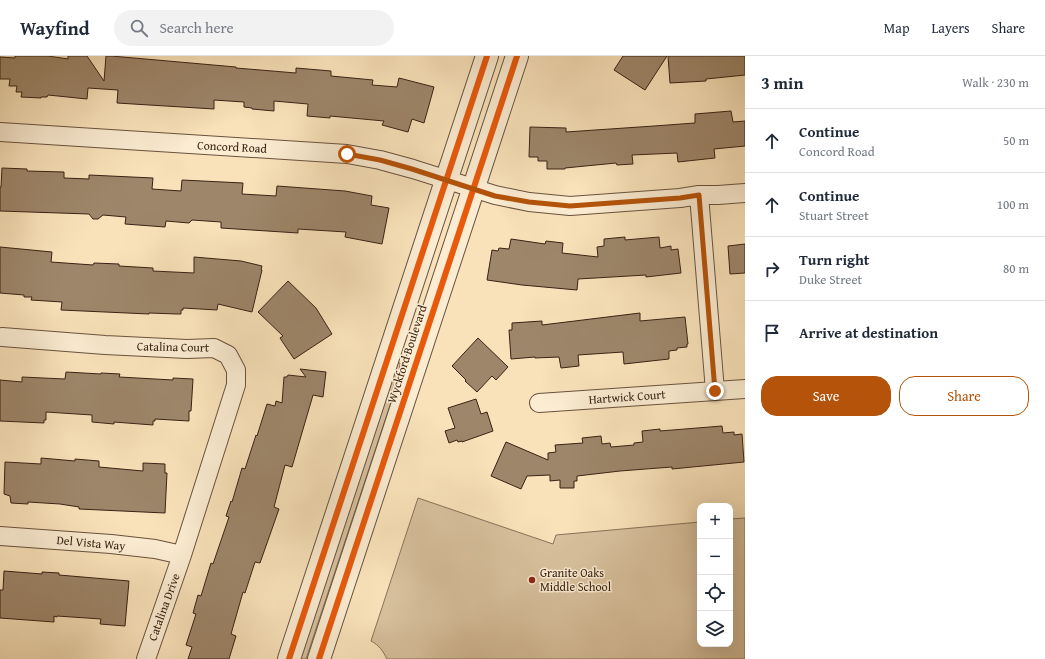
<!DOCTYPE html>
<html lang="en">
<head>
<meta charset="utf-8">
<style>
	:root { --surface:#fff; --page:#f2f2f3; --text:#1f2937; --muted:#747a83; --line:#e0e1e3; --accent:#b45309 }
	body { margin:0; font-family:"Gentium Book Plus",serif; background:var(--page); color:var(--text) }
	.controls { position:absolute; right:12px; bottom:12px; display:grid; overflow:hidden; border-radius:8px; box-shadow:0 4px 16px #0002 }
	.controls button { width:36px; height:36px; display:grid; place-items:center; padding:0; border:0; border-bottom:1px solid var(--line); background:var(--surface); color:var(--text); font:20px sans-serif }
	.stop { position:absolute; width:12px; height:12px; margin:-9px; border:3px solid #b45309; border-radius:50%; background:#fff }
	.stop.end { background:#b45309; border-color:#fff; box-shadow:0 1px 4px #0008 }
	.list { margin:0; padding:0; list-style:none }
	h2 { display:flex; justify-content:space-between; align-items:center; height:52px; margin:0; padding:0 16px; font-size:17px }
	h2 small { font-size:13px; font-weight:400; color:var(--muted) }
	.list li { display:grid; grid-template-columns:26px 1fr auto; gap:12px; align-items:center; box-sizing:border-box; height:64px; padding:0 16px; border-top:1px solid var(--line) }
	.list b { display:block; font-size:15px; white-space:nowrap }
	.list p { margin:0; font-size:13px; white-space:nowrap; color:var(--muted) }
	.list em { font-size:13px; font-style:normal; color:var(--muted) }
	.actions { display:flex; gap:8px; padding:12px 16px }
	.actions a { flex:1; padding:9px 0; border:1px solid var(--accent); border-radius:16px; text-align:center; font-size:14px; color:var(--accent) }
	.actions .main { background:var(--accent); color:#fff }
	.icon { flex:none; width:22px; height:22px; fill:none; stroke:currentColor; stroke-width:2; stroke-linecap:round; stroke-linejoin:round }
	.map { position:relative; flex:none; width:745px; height:603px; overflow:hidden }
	header { display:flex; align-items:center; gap:24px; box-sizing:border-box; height:56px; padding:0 20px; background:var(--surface); border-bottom:1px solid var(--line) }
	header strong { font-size:19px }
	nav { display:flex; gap:22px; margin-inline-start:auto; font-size:14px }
	.search { width:280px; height:36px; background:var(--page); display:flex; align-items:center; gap:10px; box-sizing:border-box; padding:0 14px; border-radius:22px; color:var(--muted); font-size:15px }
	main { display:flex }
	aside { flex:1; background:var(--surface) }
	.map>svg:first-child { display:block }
</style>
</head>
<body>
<header>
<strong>Wayfind</strong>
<div class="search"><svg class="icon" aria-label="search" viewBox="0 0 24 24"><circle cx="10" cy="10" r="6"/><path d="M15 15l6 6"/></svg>Search here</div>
<nav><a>Map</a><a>Layers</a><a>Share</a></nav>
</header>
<main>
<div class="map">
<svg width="745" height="603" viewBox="0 0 745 603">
	<rect width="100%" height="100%" fill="#f9e2ba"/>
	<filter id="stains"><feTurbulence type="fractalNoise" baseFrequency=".005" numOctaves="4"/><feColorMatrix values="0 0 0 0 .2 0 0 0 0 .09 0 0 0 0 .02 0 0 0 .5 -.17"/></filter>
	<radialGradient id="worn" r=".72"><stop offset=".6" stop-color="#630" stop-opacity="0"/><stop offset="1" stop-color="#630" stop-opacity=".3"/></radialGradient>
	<path fill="#d8c19e" stroke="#887259" d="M394,305L400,307L399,322L306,603H297Z
		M418,442L553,488L556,479L700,466V588H730V463L745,462V603H387C383,595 379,589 371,585Z"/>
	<path fill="#9d866a" stroke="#392214" d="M15,0H48L68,3V0H87L104,25L106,0H111L236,11V12L296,17V12L331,15V20L373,24L372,29L397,31L399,22L434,31L424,67L412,63L408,76L382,69L384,65L330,60V62L307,60L308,48L274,45V55L252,53V52L244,51V46L214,44V53L117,47L118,34L88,32L87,43L48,39L47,41H41V42L21,41L22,36H16L17,30H9L10,23H0V1L15,2Z
		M623,0H667L645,34L614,14Z
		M668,0H745V19L706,23V25L670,27Z
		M731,55L733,66L745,65V90L714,93L715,102L678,106L677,97L632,99L633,108L617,109L616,107L565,112V113H547V105H538V101H529L530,71L566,72V76L654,70L695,67V58Z
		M2,112L27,113V115L64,116V122L89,123V119L153,122L152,133L181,135L182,124L243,127L242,138L276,140L277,130L345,135L372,140L371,149L389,152L382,188L345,181L346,176L298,173V177L221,172V166L192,164L189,167L166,165L165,171L125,168L126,161L103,159L98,163H93L89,158L0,155V131H1Z
		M625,181V184L659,181L660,192L671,190V194L678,193L681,217L646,221V219L578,223L577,234L522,229L487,224L492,194L498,195L499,192L509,193L511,183L545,188L546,185L563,187L562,197L598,201L597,191L604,190V183Z
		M745,188V217L730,218L728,190Z
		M0,191L52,196L51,206L93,209L94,207L119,208V210L153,212V215L194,217V201L241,205L262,210L261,214H262L252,256L218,248L217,254L183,252V254H181V258H177L149,257V258L61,254L62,246L31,244L32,241H24V239L0,237Z
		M288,225L316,252L332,278L294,303L280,282L283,280L258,256Z
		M640,257V265L685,261L688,288H687V291L677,292V294L669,295V303L624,308L623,296L578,299L579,310L561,312L559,301L535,302V301L511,303L509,274H512V267L542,265V269Z
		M478,282L508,311L496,324L492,320L477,336L465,325L466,324L452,310Z
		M300,313L326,316L323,341L313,339L292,411L285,409L274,451L279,453L260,507L255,506L245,537L243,536L231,578L236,580L229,603H188L192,591L186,589L196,558L193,557L198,539L201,540L211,507L213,508L229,461L226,460L231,445L232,446L242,412L245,413L256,379L257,380L267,348L275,350L276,345L282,347L284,321H287L288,319L306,321Z
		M66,316L101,318V317L120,318L119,321L173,324V322L193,323L191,355H189V365L155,363V365H153V369L114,366V368L92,366V359L46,356V364H44V367L0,365V324L22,326V321L65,323Z
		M476,343L481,358L487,356L493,375L462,386V385L458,386L457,384L449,387L445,375L455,372L448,352Z
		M722,370L723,377L734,376V379L742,378L744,406L672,413V411L620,415L577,420V425H574V432H560V424L550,425V419L527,420L521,433L491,420L506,386L548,404V397L556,396L555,389L583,387L582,382L601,380L602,388L610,387L611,391L634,389V387L643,386L642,375L660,373V375Z
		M41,402L75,405V403L99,405V411L143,415V407L165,408V417H167L165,457L79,453V451L60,448L28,446V448L11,447L10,440L4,438L5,406L41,408Z
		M4,515L42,518V516L59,517V519L129,525L125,570L100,568L101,563L57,560V561L54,560V566L0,562V534H3Z"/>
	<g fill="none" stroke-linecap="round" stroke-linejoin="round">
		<defs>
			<path id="minor" d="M0,76L347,98L380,104L413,113L495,139L529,146L570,150L680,142L699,139H718L745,137
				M699,139L715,335
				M2,281L105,289L187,293L214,292L228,299L236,314V329L182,499L146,603
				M539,347L745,333
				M0,480L111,488L155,493L182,499"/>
			<path id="tertiary" d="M289,603L487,0
				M319,603L517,0"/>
		</defs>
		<use href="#minor" stroke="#69523e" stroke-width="20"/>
		<use href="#tertiary" stroke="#69523e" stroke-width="24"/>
		<use href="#minor" stroke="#fbecd2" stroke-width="18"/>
		<use href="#tertiary" stroke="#fbecd2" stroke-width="22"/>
		<defs>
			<path id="cycleway" d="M289,603L487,0
				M319,603L517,0"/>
		</defs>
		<use href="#cycleway" stroke="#fbecd2" stroke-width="8"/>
		<use href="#cycleway" stroke="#e8590c" stroke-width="6"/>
	</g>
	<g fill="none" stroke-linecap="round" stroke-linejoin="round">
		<path stroke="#b45309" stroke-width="5" d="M347,98L380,104L412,113L495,140L529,146L570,150L680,142L699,139L715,335"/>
	</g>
	<circle fill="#8f2418" stroke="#fbecd2" stroke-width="1.5" cx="532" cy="524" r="4"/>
	<g text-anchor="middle" stroke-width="3" stroke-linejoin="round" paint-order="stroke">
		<g font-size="12" fill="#392214" stroke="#fbecd2">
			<text transform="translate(232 91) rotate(3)" y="4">Concord Road</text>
			<text transform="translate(173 291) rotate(1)" y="4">Catalina Court</text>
			<text transform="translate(407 298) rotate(-72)" y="4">Wyckford Boulevard</text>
			<text transform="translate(627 341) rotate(-4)" y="4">Hartwick Court</text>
			<text transform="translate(91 487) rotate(5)" y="4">Del Vista Way</text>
			<text transform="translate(164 551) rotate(-70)" y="4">Catalina Drive</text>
		</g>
		<g font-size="12" fill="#392214" stroke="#fbecd2" text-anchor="start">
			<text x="540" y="521">Granite Oaks<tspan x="540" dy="14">Middle School</tspan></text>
		</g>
	</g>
	<rect width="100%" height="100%" filter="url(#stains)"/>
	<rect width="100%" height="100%" fill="url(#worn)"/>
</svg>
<div class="controls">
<button>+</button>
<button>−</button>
<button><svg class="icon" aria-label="locate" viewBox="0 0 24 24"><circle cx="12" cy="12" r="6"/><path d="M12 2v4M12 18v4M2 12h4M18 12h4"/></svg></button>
<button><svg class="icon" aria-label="layers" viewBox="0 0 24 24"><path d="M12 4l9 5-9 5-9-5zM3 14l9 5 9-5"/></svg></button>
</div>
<div class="stop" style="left:347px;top:98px"></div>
<div class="stop end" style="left:715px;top:335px"></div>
</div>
<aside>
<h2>3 min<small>Walk · 230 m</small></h2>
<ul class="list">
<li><svg class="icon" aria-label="ahead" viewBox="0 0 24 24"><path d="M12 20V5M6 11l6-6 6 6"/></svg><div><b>Continue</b><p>Concord Road</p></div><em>50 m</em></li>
<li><svg class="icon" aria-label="ahead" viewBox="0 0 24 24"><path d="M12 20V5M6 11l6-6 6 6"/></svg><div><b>Continue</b><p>Stuart Street</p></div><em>100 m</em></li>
<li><svg class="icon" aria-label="right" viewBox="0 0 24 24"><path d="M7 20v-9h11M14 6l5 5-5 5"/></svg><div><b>Turn right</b><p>Duke Street</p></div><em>80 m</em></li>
<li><svg class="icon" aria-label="arrive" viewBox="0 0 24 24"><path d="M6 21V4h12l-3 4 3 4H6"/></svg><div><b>Arrive at destination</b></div></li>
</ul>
<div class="actions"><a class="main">Save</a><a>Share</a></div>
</aside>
</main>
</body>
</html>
